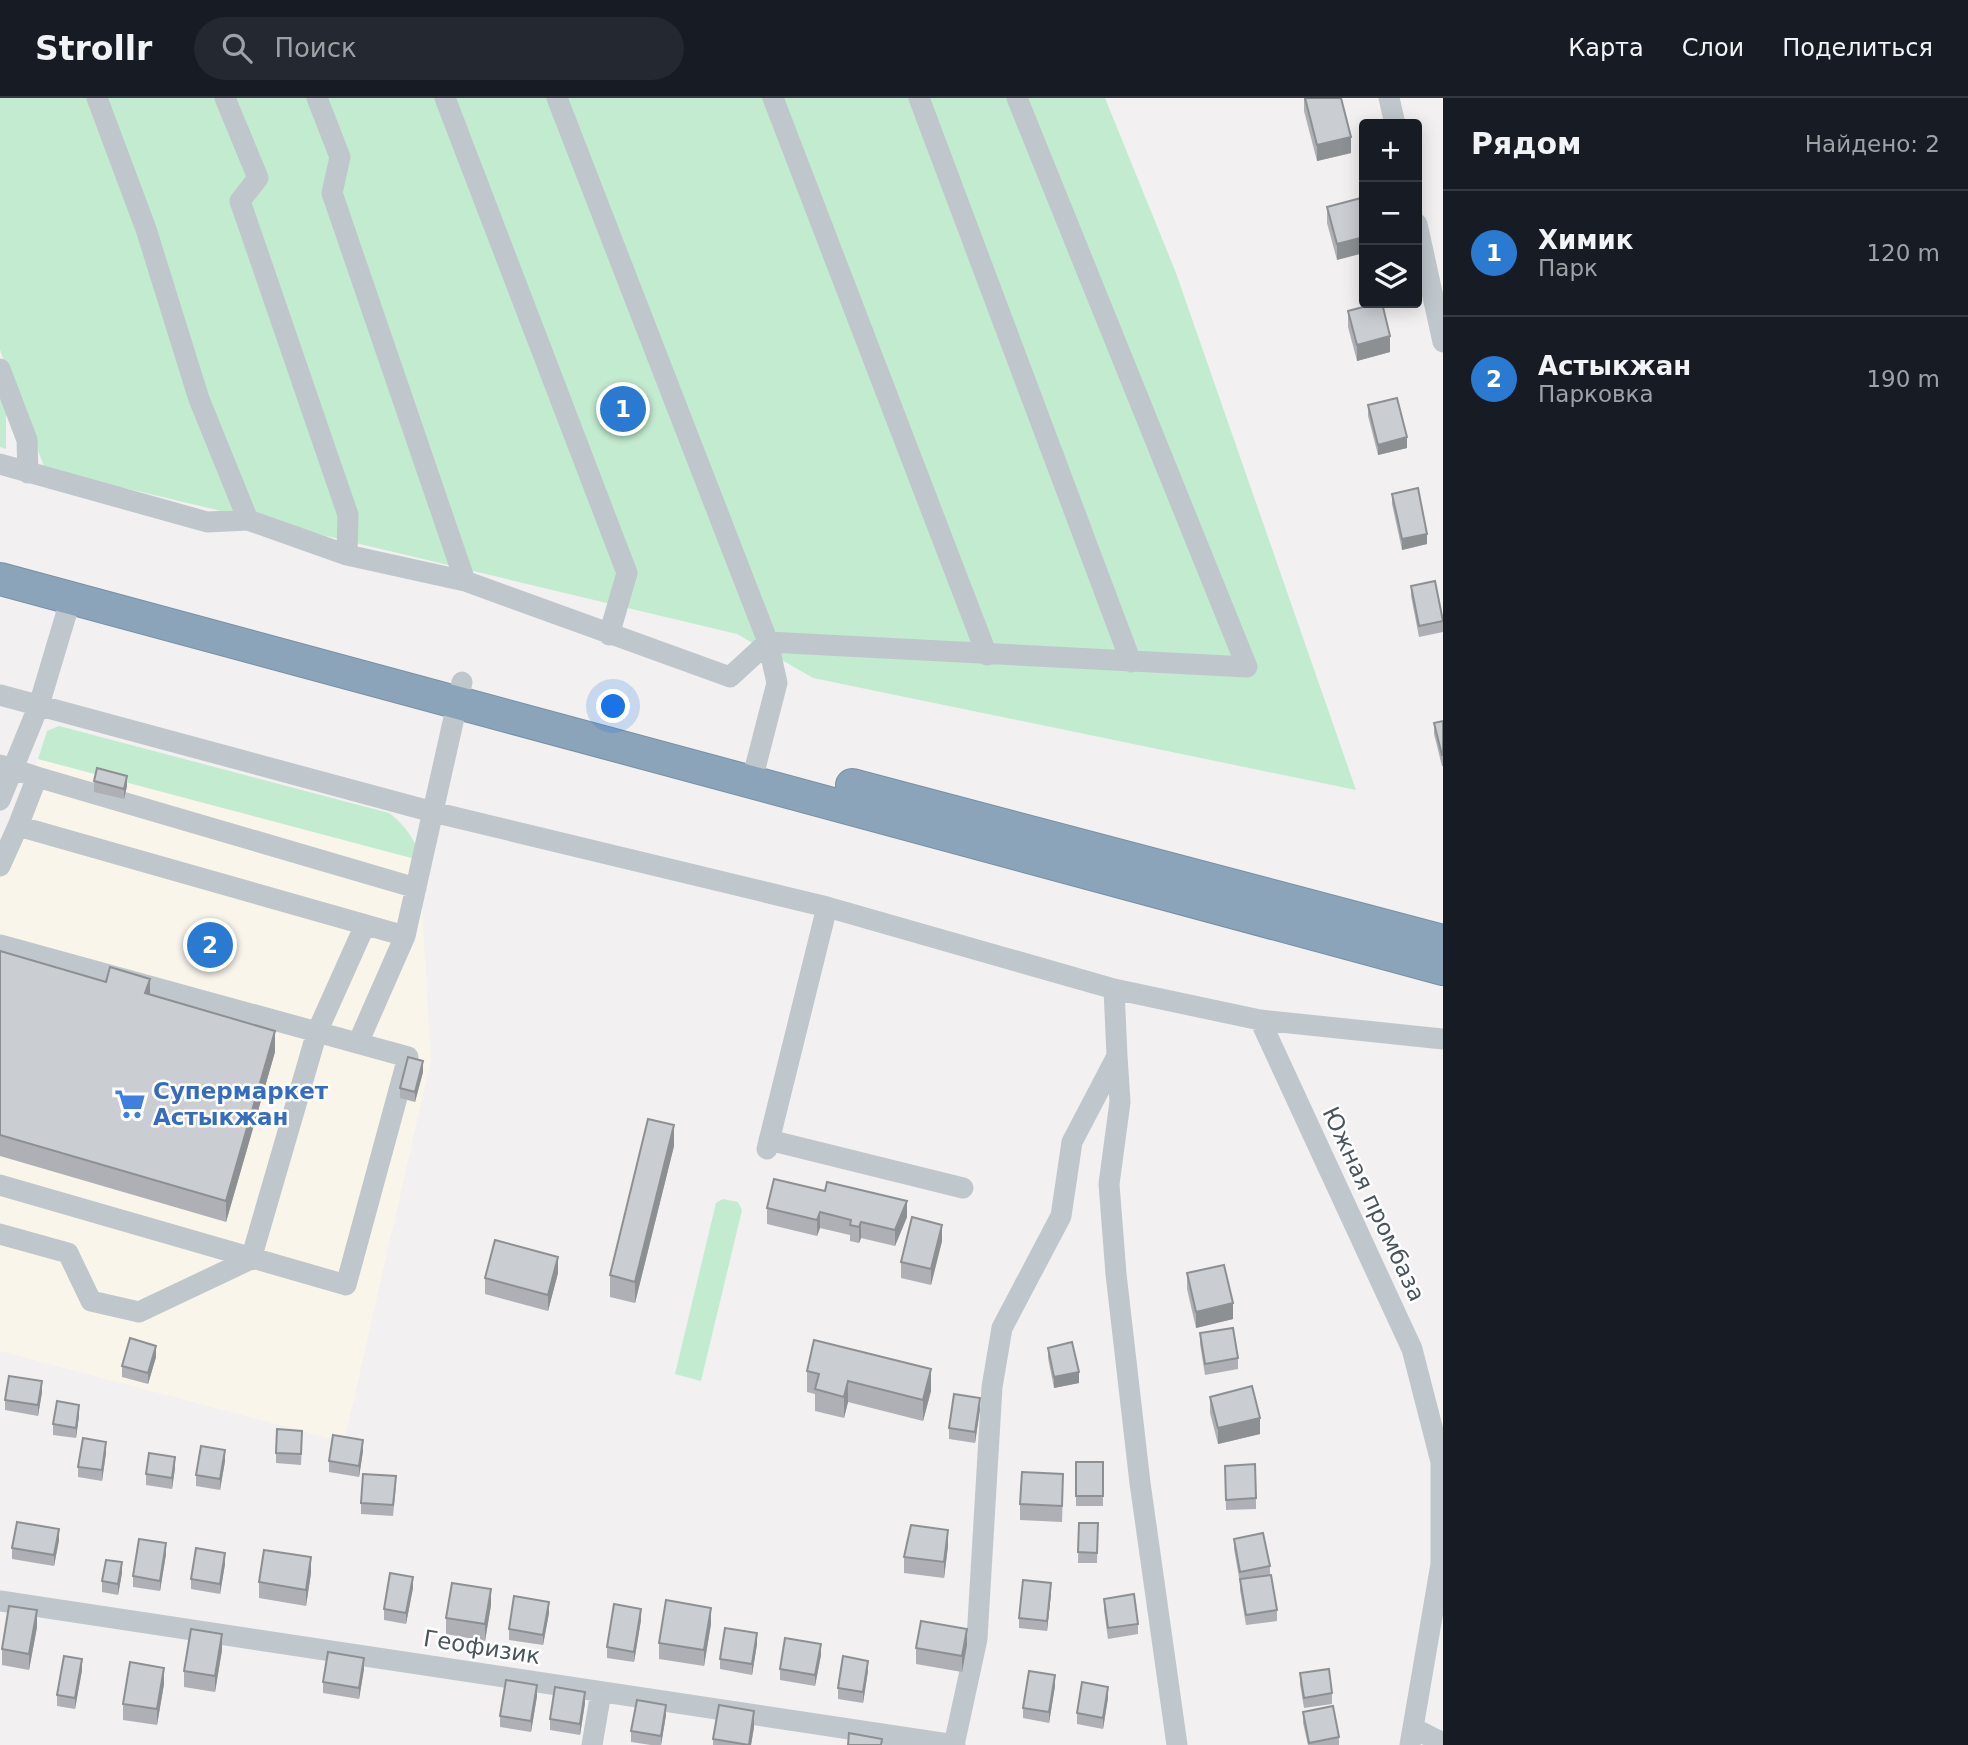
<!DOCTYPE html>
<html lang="ru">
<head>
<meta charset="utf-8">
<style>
	:root { --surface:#171b24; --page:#242831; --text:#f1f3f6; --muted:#9ea1a6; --line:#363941; --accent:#2b7ad1 }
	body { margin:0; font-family:"DejaVu Sans",sans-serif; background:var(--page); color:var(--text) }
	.controls { position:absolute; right:21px; top:21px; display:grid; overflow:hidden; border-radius:7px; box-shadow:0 4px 18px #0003 }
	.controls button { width:63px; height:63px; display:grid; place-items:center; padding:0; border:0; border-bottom:2px solid var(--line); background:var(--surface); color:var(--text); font:35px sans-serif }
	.you { position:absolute; left:614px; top:609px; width:24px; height:24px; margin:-18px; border:5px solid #fff; border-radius:50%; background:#1a73e8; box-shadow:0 0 0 10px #1a73e833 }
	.badge { display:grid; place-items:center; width:46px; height:46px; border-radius:50%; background:var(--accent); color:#fff; font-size:23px; font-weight:700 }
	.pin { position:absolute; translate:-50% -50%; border:4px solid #fff; box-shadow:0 2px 7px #0006 }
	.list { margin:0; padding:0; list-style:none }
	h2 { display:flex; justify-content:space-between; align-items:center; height:91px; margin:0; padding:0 28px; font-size:30px }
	h2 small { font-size:23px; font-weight:400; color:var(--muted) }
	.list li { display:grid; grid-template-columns:46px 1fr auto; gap:21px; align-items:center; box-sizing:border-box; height:126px; padding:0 28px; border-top:2px solid var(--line) }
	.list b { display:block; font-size:26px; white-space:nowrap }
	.list p { margin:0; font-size:23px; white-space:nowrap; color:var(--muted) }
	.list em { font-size:23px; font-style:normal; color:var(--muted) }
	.icon { flex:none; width:38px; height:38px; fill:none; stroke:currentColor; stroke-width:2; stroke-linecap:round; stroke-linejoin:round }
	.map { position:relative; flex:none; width:1443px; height:1647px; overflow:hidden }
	header { display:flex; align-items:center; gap:42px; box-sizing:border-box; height:98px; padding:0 35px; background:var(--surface); border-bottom:2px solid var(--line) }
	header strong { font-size:33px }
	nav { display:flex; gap:38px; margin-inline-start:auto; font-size:24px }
	.search { width:490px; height:63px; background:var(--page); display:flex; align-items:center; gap:18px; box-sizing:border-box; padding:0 24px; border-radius:38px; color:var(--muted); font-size:26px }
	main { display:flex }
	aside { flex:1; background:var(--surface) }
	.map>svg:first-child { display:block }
</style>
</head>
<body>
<header>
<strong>Strollr</strong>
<div class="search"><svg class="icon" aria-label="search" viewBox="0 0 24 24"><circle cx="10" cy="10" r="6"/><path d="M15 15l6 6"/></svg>Поиск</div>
<nav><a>Карта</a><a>Слои</a><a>Поделиться</a></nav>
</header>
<main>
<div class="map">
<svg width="1443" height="1647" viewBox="0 0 1443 1647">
	<rect width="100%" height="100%" fill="#f2f0f0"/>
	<path fill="#faf5eb" d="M38,661L419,762L431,961L344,1344L0,1253V753Z"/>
	<path fill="#c3ebd0" d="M0,0H1105L1176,175L1356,692L813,580L737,536L45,371L0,252Z
		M0,294L6,310V351L0,349Z
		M59,628L389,715C402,724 420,746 419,762L38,661L47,633Z
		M723,1101L738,1104L742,1112L701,1283L675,1276L716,1105Z"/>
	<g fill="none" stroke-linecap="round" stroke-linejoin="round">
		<defs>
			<path id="highway" d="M0,481L1443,871
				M852,687L1443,843"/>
		</defs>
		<use href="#highway" stroke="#778fa5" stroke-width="34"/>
		<path stroke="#bfc7cd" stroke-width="21" d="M97,0L146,131L199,301L248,422
			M225,0L258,80L240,103L348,417L347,457
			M317,0L340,59L332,95L465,483
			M445,0L627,475L609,537
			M557,0L768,544L777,585L752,682
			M773,0L987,557
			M919,0L1131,564
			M1389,0L1395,26
			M1417,126L1443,244
			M0,271L27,342L28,375
			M0,366L207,424L248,422L347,457L465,483L730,579L768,544L1247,569L1017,0
			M0,597L433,714L827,809L1114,891L1260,922L1443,941
			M0,667L37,679L18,728L405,838L462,584
			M37,679L416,790
			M0,702L39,607L71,500
			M0,768L18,728
			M0,847L408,959L346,1187L0,1087
			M1260,922L1412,1251L1441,1364V1466L1410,1647
			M358,945L405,838
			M1117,958L1120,1004L1109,1086L1116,1176L1140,1385L1177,1647
			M769,1042L963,1090
			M767,1051L827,809
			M0,1136L68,1155L91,1203L139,1214L251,1161L317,934L365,827
			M0,1503L955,1647
			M1413,1630L1443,1645
			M592,1647L601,1594
			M954,1647L977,1541L992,1289L1002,1230L1061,1118L1072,1044L1117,958L1114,891"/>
		<use href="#highway" stroke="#8ca4b9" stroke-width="32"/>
	</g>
	<path fill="#aeb0b5" d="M1304,0H1341L1351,55L1317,63L1304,13Z
		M1327,109L1364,114L1337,162L1327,125Z
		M1348,213L1390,254L1357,263L1348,229Z
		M1368,307L1407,350L1378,357L1368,318Z
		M1392,396L1427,446L1402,452L1392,406Z
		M1411,488L1443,523V534L1419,539L1411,498Z
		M1443,623V668H1442L1434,636V625Z
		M94,683L127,688L124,701L94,694Z
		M0,853L150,896L275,954L226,1124L0,1058Z
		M423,974L415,1004L400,1000V990Z
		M674,1048L635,1205L610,1199V1177Z
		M767,1110L907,1119L895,1148L861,1140L859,1145L850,1143V1137L820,1130L817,1138L767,1126Z
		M942,1143L931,1187L901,1180V1164Z
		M558,1175L548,1213L485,1196V1180Z
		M1187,1175L1233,1221L1196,1230L1187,1191Z
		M1200,1235L1238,1260V1271L1205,1277L1200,1246Z
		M1048,1250L1079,1285L1054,1290L1048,1260Z
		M156,1259L148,1286L122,1279V1268Z
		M807,1273L931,1293L923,1323L848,1304L844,1320L815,1313V1296L807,1294Z
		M42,1294L38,1318L5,1312V1302Z
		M1210,1299L1260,1336L1218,1346L1210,1315Z
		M980,1311L975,1345L949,1341V1330Z
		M79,1318L76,1340L53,1337V1326Z
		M302,1343L301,1367L276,1365V1355Z
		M363,1353L359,1379L329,1374V1363Z
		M106,1355L102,1383L78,1379V1369Z
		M225,1363L220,1392L196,1388V1377Z
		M1076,1364H1103V1408H1076Z
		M1225,1368L1256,1400V1411L1226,1412Z
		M175,1370L172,1391L146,1387V1376Z
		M396,1389L393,1418L361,1416V1405Z
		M1063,1392L1062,1424L1020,1422V1406Z
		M1079,1425H1098L1097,1465H1078Z
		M1234,1441L1270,1468V1477L1277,1512V1523L1246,1527L1240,1492V1485L1234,1451Z
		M59,1442L54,1468L12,1461V1450Z
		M948,1448L944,1480L904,1475V1459Z
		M166,1456L160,1493L133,1489V1478Z
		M225,1466L220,1496L191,1491V1481Z
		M122,1475L118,1497L102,1494V1483Z
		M311,1475L306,1508L259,1500V1484Z
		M413,1490L406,1526L384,1522V1511Z
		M1051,1496L1047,1533L1019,1530V1520Z
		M1104,1501L1138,1526V1536L1108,1541L1104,1512Z
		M491,1507L485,1543L446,1536V1520Z
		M549,1515L543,1547L509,1542V1531Z
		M641,1522L634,1564L607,1560V1549Z
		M711,1526L704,1568L659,1561V1545Z
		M37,1529L29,1572L2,1567V1551Z
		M757,1546L752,1577L720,1571V1561Z
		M967,1547L962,1574L916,1566V1550Z
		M222,1552L215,1594L184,1589V1573Z
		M821,1557L815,1588L780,1582V1571Z
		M364,1571L359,1601L323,1595V1584Z
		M82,1572L75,1611L57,1608V1597Z
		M868,1573L863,1605L838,1601V1590Z
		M1300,1575L1332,1595V1606L1304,1610L1300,1586Z
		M164,1586L157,1627L123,1622V1606Z
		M1055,1588L1049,1625L1023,1620V1610Z
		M537,1598L531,1634L500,1629V1618Z
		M1108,1600L1103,1631L1077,1626V1615Z
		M585,1605L580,1637L550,1632V1621Z
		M1303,1614L1339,1639V1647H1308L1303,1625Z
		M666,1617L661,1647H651L631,1644V1633Z
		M754,1629L751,1647H713V1641Z"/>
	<path fill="#8d9093" d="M1351,39V55L1317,63V47Z
		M1364,139V155L1337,162V146Z
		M1390,238V254L1357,263V247Z
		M1407,339V350L1378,357V347Z
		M1427,436V446L1402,452V441Z
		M127,678V688L124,701V691Z
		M150,881V902L145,895Z
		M275,933V954L226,1124V1103Z
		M423,963V974L415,1004V994Z
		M674,1027V1048L635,1205V1184Z
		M907,1103V1119L895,1148V1132Z
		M820,1114V1130L817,1138V1122Z
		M861,1124V1140L859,1145V1129Z
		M942,1127V1143L931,1187V1171Z
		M558,1159V1175L548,1213V1197Z
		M1233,1205V1221L1196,1230V1214Z
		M156,1248V1259L148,1286V1275Z
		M931,1271V1293L923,1323V1302Z
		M1079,1274V1285L1054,1290V1279Z
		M42,1283V1294L38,1318V1307Z
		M848,1283V1304L844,1320V1299Z
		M980,1300V1311L975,1345V1334Z
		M79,1307V1318L76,1340V1330Z
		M1260,1320V1336L1218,1346V1330Z
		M363,1342V1353L359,1379V1368Z
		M106,1344V1355L102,1383V1372Z
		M225,1352V1363L220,1392V1381Z
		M175,1359V1370L172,1391V1380Z
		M59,1431V1442L54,1468V1457Z
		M948,1432V1448L944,1480V1464Z
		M166,1445V1456L160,1493V1483Z
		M225,1455V1466L220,1496V1486Z
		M311,1459V1475L306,1508V1492Z
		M122,1464V1475L118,1497V1486Z
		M413,1479V1490L406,1526V1515Z
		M1051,1485V1496L1047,1533V1523Z
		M491,1491V1507L485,1543V1526Z
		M549,1504V1515L543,1547V1537Z
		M711,1510V1526L704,1568V1552Z
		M641,1511V1522L634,1564V1554Z
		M37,1512V1529L29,1572V1556Z
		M967,1531V1547L962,1574V1558Z
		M757,1535V1546L752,1577V1566Z
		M222,1536V1552L215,1594V1578Z
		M821,1546V1557L815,1588V1577Z
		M364,1560V1571L359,1601V1590Z
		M82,1561V1572L75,1611V1600Z
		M868,1563V1573L863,1605V1594Z
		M164,1570V1586L157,1627V1611Z
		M1055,1577V1588L1049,1625V1614Z
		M537,1587V1598L531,1634V1623Z
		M1108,1589V1600L1103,1631V1620Z
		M585,1594V1605L580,1637V1626Z
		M666,1607V1617L661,1647V1638Z
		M754,1613V1629L751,1647H749Z"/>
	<path fill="#cacdd2" stroke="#8d9093" stroke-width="2" d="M1305,0H1341L1351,39L1317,47Z
		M1361,100L1364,114V139L1337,146L1327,109Z
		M1378,205H1382L1390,238L1357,247L1348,213Z
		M1397,300L1407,339L1378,347L1368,307Z
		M1418,390L1427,436L1402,441L1392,396Z
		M1435,483L1443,523L1419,528L1411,488Z
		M1443,623V657H1442L1434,625Z
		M97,670L127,678L124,691L94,683Z
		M0,853L106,884L110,869L150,881L145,895L275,933L226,1103L0,1037Z
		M408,959L423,963L415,994L400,990Z
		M648,1021L674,1027L635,1184L610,1177Z
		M774,1081L825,1093L827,1084L907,1103L895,1132L861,1124L859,1129L850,1127L851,1122L820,1114L817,1122L767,1110Z
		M912,1119L942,1127L931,1171L901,1164Z
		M495,1142L558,1159L548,1197L485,1180Z
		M1224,1167L1233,1205L1196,1214L1187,1175Z
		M1233,1230L1238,1260L1205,1266L1200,1235Z
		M130,1240L156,1248L148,1275L122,1268Z
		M814,1242L931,1271L923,1302L848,1283L844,1299L815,1291L819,1276L807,1273Z
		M1072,1244L1079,1274L1054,1279L1048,1250Z
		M9,1278L42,1283L38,1307L5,1302Z
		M1252,1288L1260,1320L1218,1330L1210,1299Z
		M954,1296L980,1300L975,1334L949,1330Z
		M57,1303L79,1307L76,1330L53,1326Z
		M277,1331L302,1333L301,1356L276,1355Z
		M333,1337L363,1342L359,1368L329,1363Z
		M83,1340L106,1344L102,1372L78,1369Z
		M201,1348L225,1352L220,1381L196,1377Z
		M149,1355L175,1359L172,1380L146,1376Z
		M1076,1364H1103V1398H1076Z
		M1255,1366L1256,1400L1226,1402L1225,1368Z
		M1022,1374L1063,1376L1062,1408L1020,1406Z
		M363,1376L396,1378L393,1407L361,1405Z
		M17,1424L59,1431L54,1457L12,1450Z
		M1079,1425H1098L1097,1455L1078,1454Z
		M911,1427L948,1432L944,1464L904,1459Z
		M1263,1435L1270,1468L1240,1474L1234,1441Z
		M139,1441L166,1445L160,1483L133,1478Z
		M196,1450L225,1455L220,1486L191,1481Z
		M264,1452L311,1459L306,1492L259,1484Z
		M106,1462L122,1464L118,1486L102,1483Z
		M390,1475L413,1479L406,1515L384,1511Z
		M1271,1477L1277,1512L1246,1517L1240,1481Z
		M1023,1482L1051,1485L1047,1523L1019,1520Z
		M452,1485L491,1491L485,1526L446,1520Z
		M1134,1496L1138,1526L1108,1530L1104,1501Z
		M514,1498L549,1504L543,1537L509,1531Z
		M666,1502L711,1510L704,1552L659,1545Z
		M614,1506L641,1511L634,1554L607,1549Z
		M9,1508L37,1512L29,1556L2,1551Z
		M921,1523L967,1531L962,1558L916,1550Z
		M725,1530L757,1535L752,1566L720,1561Z
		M191,1531L222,1536L215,1578L184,1573Z
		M785,1540L821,1546L815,1577L780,1571Z
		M328,1554L364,1560L359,1590L323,1584Z
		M64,1558L82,1561L75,1600L57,1597Z
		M843,1558L868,1563L863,1594L838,1590Z
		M130,1564L164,1570L157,1611L123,1606Z
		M1329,1571L1332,1595L1304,1600L1300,1575Z
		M1029,1573L1055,1577L1049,1614L1023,1610Z
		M506,1582L537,1587L531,1623L500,1618Z
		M1082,1584L1108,1589L1103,1620L1077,1615Z
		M555,1589L585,1594L580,1626L550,1621Z
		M637,1602L666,1607L661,1638L631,1633Z
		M719,1607L754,1613L749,1647L713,1641Z
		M1333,1608L1339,1639L1309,1645L1303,1614Z
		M849,1635L882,1641L881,1647H848Z"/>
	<defs>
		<symbol id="supermarket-bare" viewBox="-9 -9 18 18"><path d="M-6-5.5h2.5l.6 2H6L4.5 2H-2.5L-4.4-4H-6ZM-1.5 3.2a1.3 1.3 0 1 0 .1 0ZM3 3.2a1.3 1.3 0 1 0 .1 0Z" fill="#3f7fe0" stroke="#fff" stroke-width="2.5" paint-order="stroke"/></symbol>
	</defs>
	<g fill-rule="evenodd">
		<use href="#supermarket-bare" x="108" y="984" width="44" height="44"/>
	</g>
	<g text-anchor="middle" stroke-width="5" stroke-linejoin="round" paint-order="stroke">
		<g font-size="23" font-weight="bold" fill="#366cbe" stroke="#fff" text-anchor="start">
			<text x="153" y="1001">Супермаркет<tspan x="153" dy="26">Астыкжан</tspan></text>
		</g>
		<g font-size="23" fill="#49545b" stroke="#fff">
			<text transform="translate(1374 1106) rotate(65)" y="8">Южная промбаза</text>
			<text transform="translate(482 1549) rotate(9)" y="8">Геофизик</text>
		</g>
	</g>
</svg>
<div class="controls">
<button>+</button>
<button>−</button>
<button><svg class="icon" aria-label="layers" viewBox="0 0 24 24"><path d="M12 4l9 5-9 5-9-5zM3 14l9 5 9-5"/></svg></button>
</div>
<div class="you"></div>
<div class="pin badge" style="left:623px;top:311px">1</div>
<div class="pin badge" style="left:210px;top:847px">2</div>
</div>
<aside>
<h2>Рядом<small>Найдено: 2</small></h2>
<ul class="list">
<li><span class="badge">1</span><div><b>Химик</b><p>Парк</p></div><em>120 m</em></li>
<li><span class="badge">2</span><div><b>Астыкжан</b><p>Парковка</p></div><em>190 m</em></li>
</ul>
</aside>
</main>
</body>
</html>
